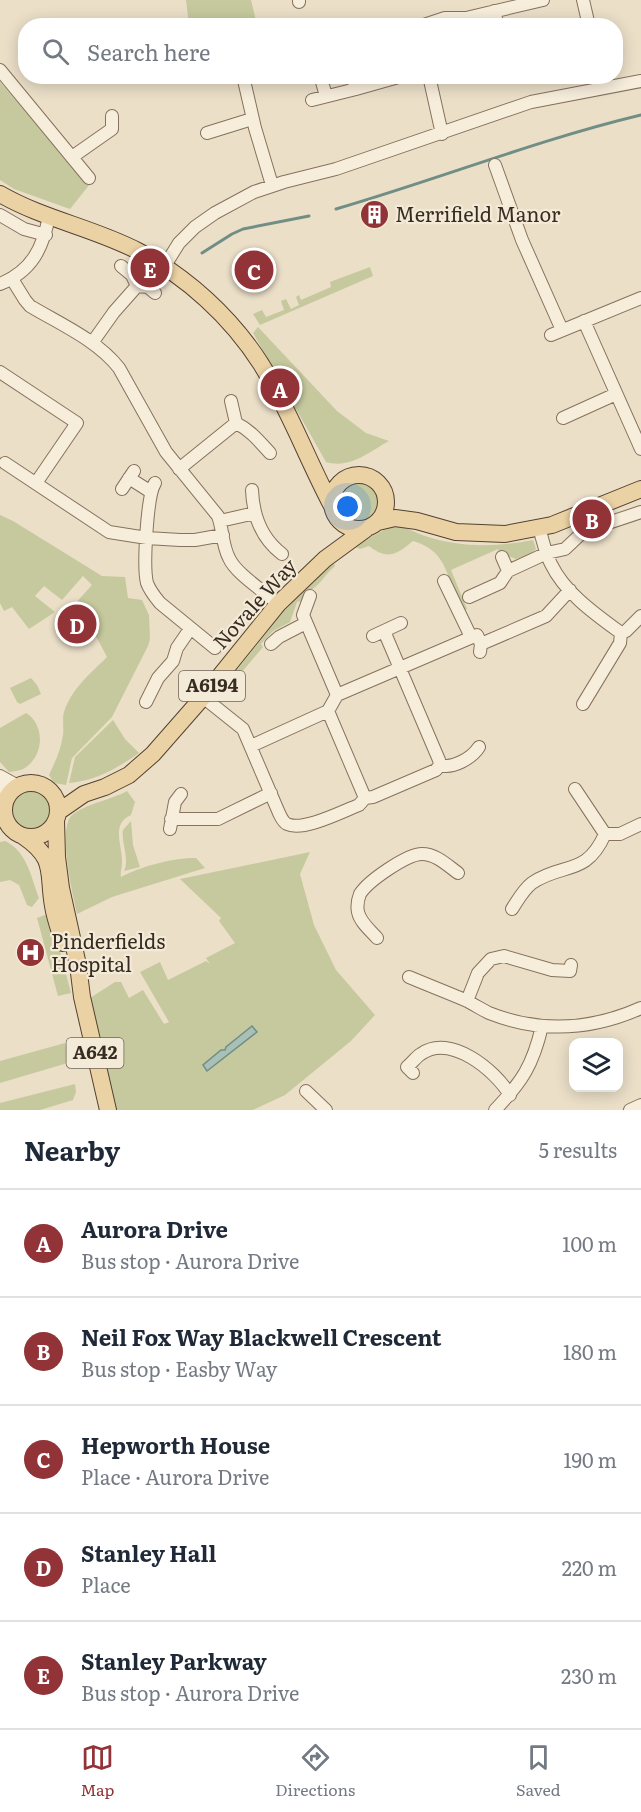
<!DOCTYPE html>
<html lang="en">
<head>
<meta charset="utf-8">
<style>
	:root { --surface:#fff; --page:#f6f6f7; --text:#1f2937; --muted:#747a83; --line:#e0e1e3; --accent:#913337 }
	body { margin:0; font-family:Literata,serif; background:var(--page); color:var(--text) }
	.controls { position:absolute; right:18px; bottom:18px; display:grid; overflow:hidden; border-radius:12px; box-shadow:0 3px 15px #0003 }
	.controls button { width:54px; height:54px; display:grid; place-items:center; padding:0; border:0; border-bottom:2px solid var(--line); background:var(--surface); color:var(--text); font:30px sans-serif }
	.you { position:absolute; left:348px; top:507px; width:21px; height:21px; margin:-15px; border:4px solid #fff; border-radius:50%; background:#1a73e8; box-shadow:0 0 0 9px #1a73e833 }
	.badge { display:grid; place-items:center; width:39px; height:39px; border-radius:50%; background:var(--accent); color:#fff; font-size:20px; font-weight:700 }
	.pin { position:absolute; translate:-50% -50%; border:3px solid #fff; box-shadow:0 2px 6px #0006 }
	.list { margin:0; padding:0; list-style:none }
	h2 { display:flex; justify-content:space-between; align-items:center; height:78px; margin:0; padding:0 24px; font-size:26px }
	h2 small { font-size:20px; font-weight:400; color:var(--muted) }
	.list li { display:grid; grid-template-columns:39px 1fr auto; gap:18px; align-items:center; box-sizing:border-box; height:108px; padding:0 24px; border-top:2px solid var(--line) }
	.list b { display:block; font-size:22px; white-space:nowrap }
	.list p { margin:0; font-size:20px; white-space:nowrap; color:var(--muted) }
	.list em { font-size:20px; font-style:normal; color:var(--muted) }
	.icon { flex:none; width:33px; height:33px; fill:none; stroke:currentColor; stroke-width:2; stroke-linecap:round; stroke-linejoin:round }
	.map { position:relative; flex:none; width:641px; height:1110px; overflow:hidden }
	.search { position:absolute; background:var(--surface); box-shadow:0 3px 15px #0003; left:18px; right:18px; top:18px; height:66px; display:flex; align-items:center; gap:15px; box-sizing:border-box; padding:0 21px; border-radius:24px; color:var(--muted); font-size:22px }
	.sheet { height:618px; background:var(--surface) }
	nav { display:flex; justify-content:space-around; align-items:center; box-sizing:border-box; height:84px; border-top:2px solid var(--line); background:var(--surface); font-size:16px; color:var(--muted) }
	nav a { display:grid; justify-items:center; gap:3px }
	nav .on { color:var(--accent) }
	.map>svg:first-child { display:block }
</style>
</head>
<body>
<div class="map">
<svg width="641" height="1110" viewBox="0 0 641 1110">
	<rect width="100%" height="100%" fill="#ebdfc8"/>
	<path fill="#c6c99d" d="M186,0H251L257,25H189Z
		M0,82L90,184L70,209L14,189L0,180Z
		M370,267L373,276L260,325L253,314L262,310L266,317L284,310L281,301L286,299L291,309L299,305L296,297L299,295L301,300L331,287L330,282Z
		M258,327L337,411L366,433L389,441C369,452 350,469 326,462L253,333Z
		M337 502a22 22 0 1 1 44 0a22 22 0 1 1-44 0Z
		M0,515L13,521L102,576L125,577L128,598L142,600L149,615L150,639L148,646L112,717L72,758L66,785L54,783L49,775C55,762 61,750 63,735C64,728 62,719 64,712C72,688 90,674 107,657L97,638L74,605L92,585L83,576L62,600L44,586L35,596L55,612L29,629L12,607L4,611L0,603Z
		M398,526C408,528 416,533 425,536C462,548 496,547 533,540L536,549L530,554L516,559L508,556L505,550L500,553L498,549L451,570L467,609L465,610L458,596L455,594C445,568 443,550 413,541C397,554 388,561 369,546L360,549L354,546L388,528Z
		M333,562L335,566C325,574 320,586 309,591L306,590L302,601L297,602L290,622L273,631L261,644L263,647L241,673L237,670L285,610Z
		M31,678L37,685L41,694L20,704L17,702L10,688Z
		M26,713C46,725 44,758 23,769C19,771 13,771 9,772L0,762V728Z
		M113,720L125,739L139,753C117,768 96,781 69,783L75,757Z
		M9 810a22 22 0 1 1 44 0a22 22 0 1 1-44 0Z
		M127,791L135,802L131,815C110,824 123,846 122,863C122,868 120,872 121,877C139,867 175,857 196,858L205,868L112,897L77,914C73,895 57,829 72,815C85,804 111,800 127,791Z
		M131,821L133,845L140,867L124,871C130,859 121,843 123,830Z
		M5,841C27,851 31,877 39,898L32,907L27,905L19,885L10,880L0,882V842Z
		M310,852L300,874L314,925L336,970L375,1015L351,1041L285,1095L253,1110H114L90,998L115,982H121L129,998L143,990L164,1024L169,1022L140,972L160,962L168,980L206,961L210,964L206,958L235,943L219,921L221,918L180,879Z
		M50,913L71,993L58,996L37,918Z
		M65,1043L71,1062L0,1083V1061Z
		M75,1084L76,1092L73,1100L40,1110H0V1103Z"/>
	<path fill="#a9c0b8" stroke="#708e85" stroke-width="1.5" d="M252,1026L257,1032L207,1071L203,1065L221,1050H225L226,1047Z"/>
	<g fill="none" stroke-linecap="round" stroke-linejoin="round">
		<path stroke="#708e85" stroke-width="3" d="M336,209C439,179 537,140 641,115
			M202,253L232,234L243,229L309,216"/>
		<defs>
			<path id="minor" d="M299,0V2
				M583,0L589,26
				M494,11L498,26
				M421,26L445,18H466L543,0
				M0,70L89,178
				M243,76L255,128L272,185
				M352,76L356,89L402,76
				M429,76L442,134
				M322,82L326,96
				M312,100L356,89
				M207,133L252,119
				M72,157L112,129V116
				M495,165L522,240L562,330
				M0,215L24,229L46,235
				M164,267L179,243L195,227L215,213L254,192L284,182L336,169L531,102L641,81
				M12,279L25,300L30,306C60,324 97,340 119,368L166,452L218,516C223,529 222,545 229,558C236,574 264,591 278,604
				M0,284C32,271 43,248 49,216
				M137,286L148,287L155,293
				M584,321L641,449
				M551,335L641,298
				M92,343L114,312L137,286L132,275L121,266
				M0,372L77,423L36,483
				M563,418L616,394
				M236,423C250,430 259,441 270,453
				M5,463L109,532L147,538L180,540H195L223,535
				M179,469L236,423L231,401
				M129,478L151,492
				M155,483C147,495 143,567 147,583C150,591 155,597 160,603L215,648
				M122,489L134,471
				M252,490C253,516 261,538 282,554
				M220,521L255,513
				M539,528C543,540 545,553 551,564C565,593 595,614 621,633L626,631L641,616
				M502,557L508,571
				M444,581L471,637
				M310,596L303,615L337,695
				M469,597L500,583L508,571L547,553L565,549L584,531L641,512
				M384,631L439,760L440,765
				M373,636L401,623
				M271,644L279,637L306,623
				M481,644L546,616L570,590
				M203,697L243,729L279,813C281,817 283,822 287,824C303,832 343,811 359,805L365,798L373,797L436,770L440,765
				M146,702L158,678L173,661L177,648L190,629
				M583,704L620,643L621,633
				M328,711L365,798
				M251,746L328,711L337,695L477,635L481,644L480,652
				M440,765C453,769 472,758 479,747
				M0,776L18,786
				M0,785L4,804
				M575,789L605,834H620L641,824
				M171,819H218L271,793
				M170,829L175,802L181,794
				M512,909C518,900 523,890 532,883C563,862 586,877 605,834
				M377,938C370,930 360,922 358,912C357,907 358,899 360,894C368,881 407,854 422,854C436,854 447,865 458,873
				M409,977C428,985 446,992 465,1000C473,1004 481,1009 489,1013C540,1033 592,1030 641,1008
				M467,1001L478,973L491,959L504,956L552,970L570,971L571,965
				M413,1073L407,1067C412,1063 416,1057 421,1054C450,1033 495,1070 510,1095
				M306,1091L326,1110
				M495,1110C522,1082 533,1065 542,1026
				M630,1110L641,1105"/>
			<path id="major" d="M0,194C43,219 94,228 138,251C187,277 231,317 261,364C289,409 307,459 332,506
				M332 502a27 27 0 1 1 54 0a27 27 0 1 1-54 0Z
				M378,522L395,518L417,521L456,532L505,534L552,525L641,489
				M4 810a27 27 0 1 1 54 0a27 27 0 1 1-54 0Z
				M58,812L84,794L105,787L129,775L153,754L203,697L278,604L325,559L366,529
				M56,821L57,857L61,888L78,965L82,997L108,1110
				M23,836C57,859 47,873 53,906C55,919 60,931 63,943"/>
		</defs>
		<use href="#minor" stroke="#86725e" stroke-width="14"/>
		<use href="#major" stroke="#554132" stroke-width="18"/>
		<use href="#minor" stroke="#f7eddb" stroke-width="12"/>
		<use href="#major" stroke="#ebd2a4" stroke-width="16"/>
	</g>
	<defs>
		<symbol id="building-disc" viewBox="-11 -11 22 22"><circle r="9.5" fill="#913337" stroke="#f3ead7"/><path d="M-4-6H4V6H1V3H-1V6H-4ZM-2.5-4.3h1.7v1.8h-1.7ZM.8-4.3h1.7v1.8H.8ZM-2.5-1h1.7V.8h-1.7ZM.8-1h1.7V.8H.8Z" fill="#fff"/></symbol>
		<symbol id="hospital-disc" viewBox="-11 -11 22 22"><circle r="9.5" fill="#913337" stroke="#f3ead7"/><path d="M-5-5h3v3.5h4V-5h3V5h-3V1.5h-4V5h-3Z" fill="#fff"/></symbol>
	</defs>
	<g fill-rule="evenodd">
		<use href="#building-disc" x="358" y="198" width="33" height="33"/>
		<use href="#hospital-disc" x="14" y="936" width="33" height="33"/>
	</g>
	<g text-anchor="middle" stroke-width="4.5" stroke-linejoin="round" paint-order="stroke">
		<g fill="#f3ead7" stroke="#706458" stroke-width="1.5">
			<rect x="179" y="671" width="66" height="30" rx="4.5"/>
			<rect x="66.5" y="1038" width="57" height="30" rx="4.5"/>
		</g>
		<g font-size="18" font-weight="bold" fill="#382b21">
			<text x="212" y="692">A6194</text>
			<text x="95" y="1059">A642</text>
		</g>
		<g font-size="20" fill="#382b21" stroke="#f3ead7" text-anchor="start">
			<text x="395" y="222">Merrifield Manor</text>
			<text x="51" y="949">Pinderfields<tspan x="51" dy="23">Hospital</tspan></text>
		</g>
		<g font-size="20" fill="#382b21" stroke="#f3ead7">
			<text transform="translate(255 604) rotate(-48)" y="7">Novale Way</text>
		</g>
	</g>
</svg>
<div class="controls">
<button><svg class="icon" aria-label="layers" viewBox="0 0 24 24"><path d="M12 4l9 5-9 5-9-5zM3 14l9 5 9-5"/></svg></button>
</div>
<div class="you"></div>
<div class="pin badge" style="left:280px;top:388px">A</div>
<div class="pin badge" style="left:592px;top:519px">B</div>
<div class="pin badge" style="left:254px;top:270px">C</div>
<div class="pin badge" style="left:77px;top:624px">D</div>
<div class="pin badge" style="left:150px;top:268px">E</div>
<div class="search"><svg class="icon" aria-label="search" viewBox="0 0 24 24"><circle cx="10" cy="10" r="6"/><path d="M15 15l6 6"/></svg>Search here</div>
</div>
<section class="sheet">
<h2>Nearby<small>5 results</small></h2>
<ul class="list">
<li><span class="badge">A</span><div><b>Aurora Drive</b><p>Bus stop · Aurora Drive</p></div><em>100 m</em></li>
<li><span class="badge">B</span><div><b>Neil Fox Way Blackwell Crescent</b><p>Bus stop · Easby Way</p></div><em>180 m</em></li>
<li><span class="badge">C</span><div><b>Hepworth House</b><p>Place · Aurora Drive</p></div><em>190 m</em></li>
<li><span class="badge">D</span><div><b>Stanley Hall</b><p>Place</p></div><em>220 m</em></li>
<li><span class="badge">E</span><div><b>Stanley Parkway</b><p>Bus stop · Aurora Drive</p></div><em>230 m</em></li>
</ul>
</section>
<nav>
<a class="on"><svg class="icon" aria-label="map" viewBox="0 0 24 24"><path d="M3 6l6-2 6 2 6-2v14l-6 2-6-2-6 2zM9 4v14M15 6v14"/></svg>Map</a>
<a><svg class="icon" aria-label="directions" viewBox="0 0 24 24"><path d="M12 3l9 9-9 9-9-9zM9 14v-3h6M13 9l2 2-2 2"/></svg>Directions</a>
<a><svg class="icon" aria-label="saved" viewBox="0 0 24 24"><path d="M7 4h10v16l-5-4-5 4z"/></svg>Saved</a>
</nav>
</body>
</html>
